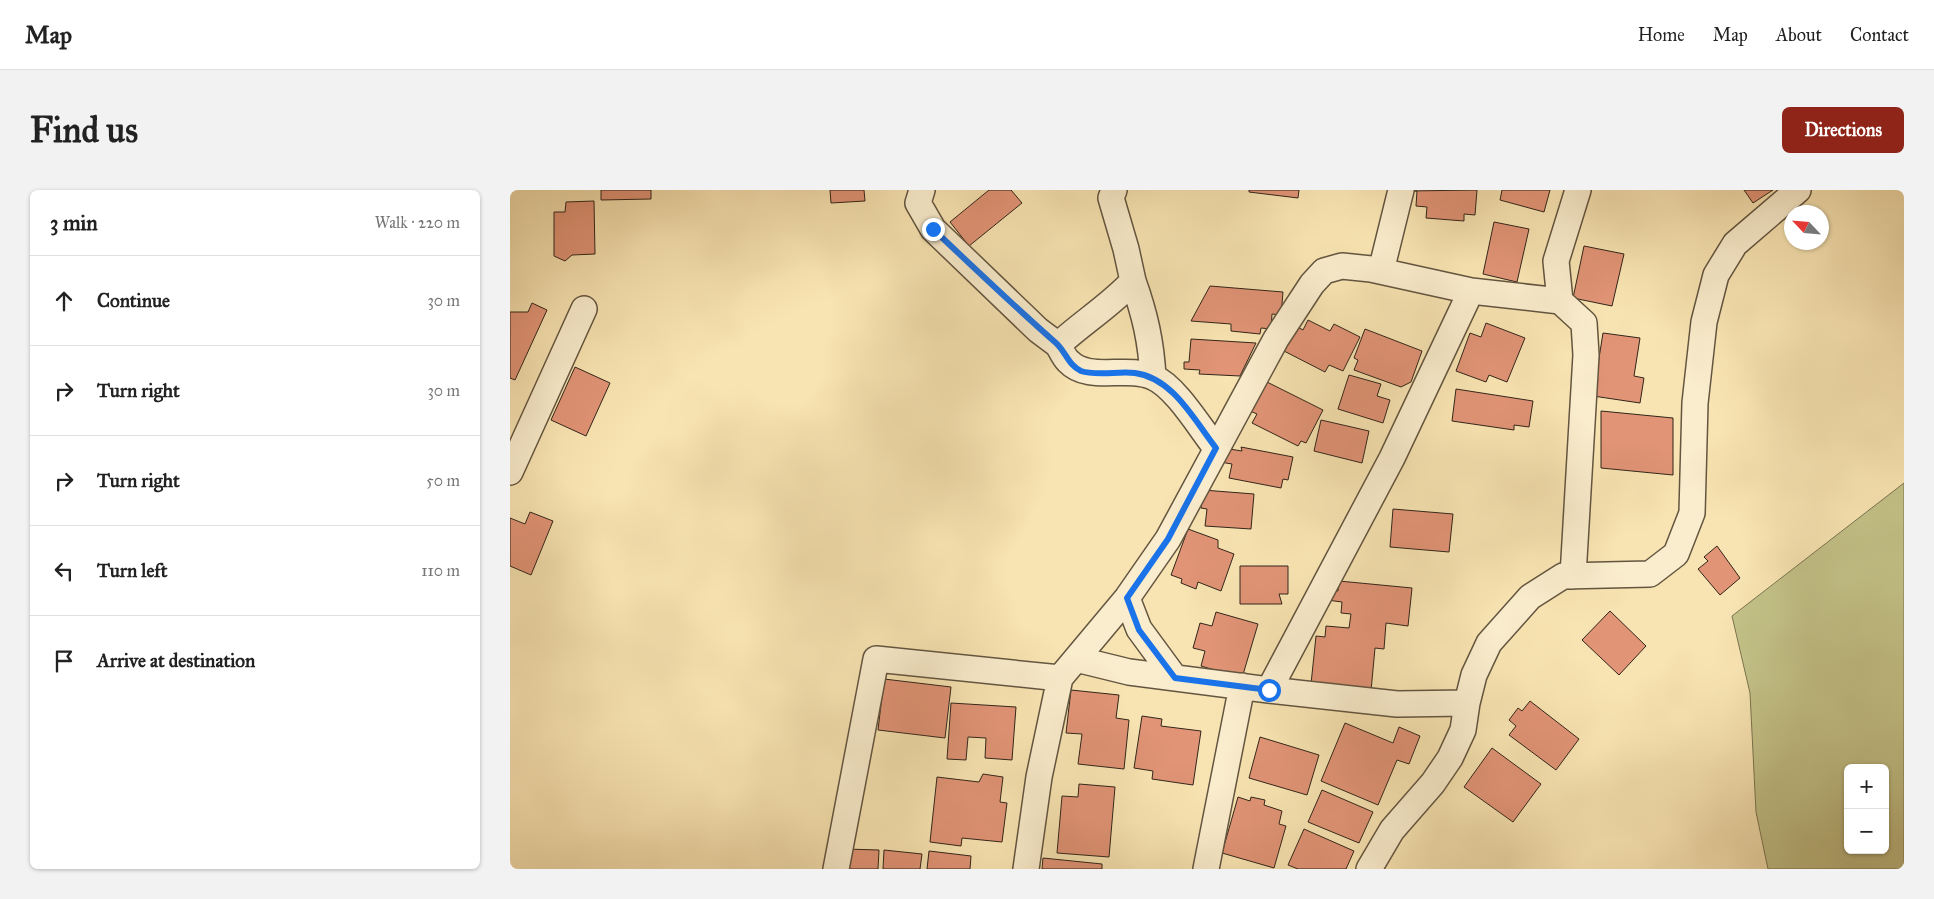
<!DOCTYPE html>
<html lang="en">
<head>
<meta charset="utf-8">
<style>
	:root { --surface:#fff; --page:#f2f2f2; --text:#222; --muted:#767676; --line:#e0e0e0; --accent:#8f2418 }
	body { margin:0; font-family:"IM FELL Great Primer",serif; background:var(--page); color:var(--text) }
	.controls { position:absolute; right:15px; bottom:15px; display:grid; overflow:hidden; border-radius:8px; box-shadow:0 1px 4px #0004 }
	.controls button { width:45px; height:45px; display:grid; place-items:center; padding:0; border:0; border-bottom:1px solid var(--line); background:var(--surface); color:var(--text); font:25px sans-serif }
	.compass { position:absolute; left:1274px; top:15px; width:45px; height:45px; border-radius:50%; background:var(--surface); box-shadow:0 1px 4px #0004; rotate:296deg }
	.stop { position:absolute; width:15px; height:15px; margin:-11px; border:4px solid #1a73e8; border-radius:50%; background:#fff }
	.stop.end { background:#1a73e8; border-color:#fff; box-shadow:0 1px 5px #0008 }
	.list { margin:0; padding:0; list-style:none }
	h2 { display:flex; justify-content:space-between; align-items:center; height:65px; margin:0; padding:0 20px; font-size:21px }
	h2 small { font-size:16px; font-weight:400; color:var(--muted) }
	.list li { display:grid; grid-template-columns:32px 1fr auto; gap:15px; align-items:center; box-sizing:border-box; height:90px; padding:0 20px; border-top:1px solid var(--line) }
	.list b { display:block; font-size:19px; white-space:nowrap }
	.list em { font-size:16px; font-style:normal; color:var(--muted) }
	.icon { flex:none; width:28px; height:28px; fill:none; stroke:currentColor; stroke-width:2; stroke-linecap:round; stroke-linejoin:round }
	.map { position:relative; flex:none; width:1394px; height:679px; overflow:hidden; border-radius:8px }
	header { display:flex; align-items:center; gap:30px; box-sizing:border-box; height:70px; padding:0 25px; background:var(--surface); border-bottom:1px solid var(--line) }
	header strong { font-size:24px }
	nav { display:flex; gap:28px; margin-inline-start:auto; font-size:18px }
	.intro { display:flex; align-items:center; justify-content:space-between; box-sizing:border-box; height:120px; padding:0 30px }
	h1 { margin:0; font-size:35px }
	.button { padding:12px 22px; border-radius:8px; background:var(--accent); color:#fff; font-size:18px; font-weight:700 }
	main { display:flex; gap:30px; padding:0 30px }
	aside { flex:1; background:var(--surface); border-radius:8px; box-shadow:0 1px 4px #0004 }
	.map>svg:first-child { display:block }
</style>
</head>
<body>
<header>
<strong>Map</strong>
<nav><a>Home</a><a>Map</a><a>About</a><a>Contact</a></nav>
</header>
<div class="intro"><h1>Find us</h1><a class="button">Directions</a></div>
<main>
<aside>
<h2>3 min<small>Walk · 220 m</small></h2>
<ul class="list">
<li><svg class="icon" aria-label="ahead" viewBox="0 0 24 24"><path d="M12 20V5M6 11l6-6 6 6"/></svg><div><b>Continue</b></div><em>30 m</em></li>
<li><svg class="icon" aria-label="right" viewBox="0 0 24 24"><path d="M7 20v-9h11M14 6l5 5-5 5"/></svg><div><b>Turn right</b></div><em>30 m</em></li>
<li><svg class="icon" aria-label="right" viewBox="0 0 24 24"><path d="M7 20v-9h11M14 6l5 5-5 5"/></svg><div><b>Turn right</b></div><em>50 m</em></li>
<li><svg class="icon" aria-label="left" viewBox="0 0 24 24"><path d="M17 20v-9H6M10 6l-5 5 5 5"/></svg><div><b>Turn left</b></div><em>110 m</em></li>
<li><svg class="icon" aria-label="arrive" viewBox="0 0 24 24"><path d="M6 21V4h12l-3 4 3 4H6"/></svg><div><b>Arrive at destination</b></div></li>
</ul>
</aside>
<div class="map">
<svg width="1394" height="679" viewBox="0 0 1394 679">
	<rect width="100%" height="100%" fill="#f8e4b2"/>
	<filter id="stains"><feTurbulence type="fractalNoise" baseFrequency=".004" numOctaves="4"/><feColorMatrix values="0 0 0 0 .2 0 0 0 0 .09 0 0 0 0 .02 0 0 0 .5 -.17"/></filter>
	<radialGradient id="worn" r=".72"><stop offset=".6" stop-color="#630" stop-opacity="0"/><stop offset="1" stop-color="#630" stop-opacity=".3"/></radialGradient>
	<path fill="#c3c288" stroke="#7a7451" fill-rule="evenodd" d="M1394,293V679H1258L1246,622L1240,503L1222,426ZM1338,578H1375V660H1338Z"/>
	<path fill="#e19476" stroke="#31251a" d="M91,0H141V9L91,10Z
		M320,0H354L355,11L321,13Z
		M479,0H501L512,13L459,56L440,32Z
		M739,0H789L788,8L739,2Z
		M967,0L965,25L954,24V31L916,28L917,17L906,16L907,1H898Z
		M992,0H1040L1034,22L990,10Z
		M1234,0H1263L1243,13Z
		M84,11L85,64L62,65L55,71L44,66V22H55L56,12Z
		M984,32L1019,39L1007,92L973,84Z
		M1074,56L1114,64L1102,116L1063,108Z
		M700,96L773,102L771,125L762,124L761,139L751,138L750,144L721,141V134L681,131Z
		M22,113L37,120L5,190L0,188V122H18Z
		M798,130L820,141L824,134L850,147L833,181L819,175L815,182L774,161L786,136L793,140Z
		M976,133L1015,148L997,192L979,185L976,192L946,181L960,143L971,147Z
		M855,139L912,161L901,192L891,197L844,180L848,170L844,168Z
		M1093,143L1130,148L1124,186L1134,188L1130,213L1083,206Z
		M681,149L746,153L730,186L689,184L690,180L674,179V172H679Z
		M65,177L100,193L76,246L41,230Z
		M839,185L871,194L867,206L880,210L873,233L828,219Z
		M755,191L813,220L796,253L791,251L788,256L742,233L747,224L740,221Z
		M946,199L1023,211L1019,237L1004,235V240L942,231Z
		M1091,221L1163,228V285L1091,278Z
		M811,230L859,241L852,273L804,261Z
		M731,257L783,267L778,290L773,289L771,298L719,288L722,274L710,272L713,258L732,261Z
		M693,300L744,304L741,339L695,336L697,319L691,318Z
		M883,319L943,324L939,362L880,357Z
		M20,322L43,331L21,385L0,376V328L15,334Z
		M678,339L708,350V358L724,364L711,401L688,392L686,399L671,393L672,389L661,385Z
		M1207,356L1230,388L1210,405L1188,379L1198,371L1194,367Z
		M730,376H778V404H769L772,414H730Z
		M829,391L902,398L898,436L876,433L874,459L865,458L861,501L801,494L806,446L815,447L816,436L839,438L841,424L831,423L832,412L817,410L818,400L828,401Z
		M1100,421L1136,456L1109,485L1072,450Z
		M706,422L748,434L732,488L691,476L695,461L683,458L690,433L702,436Z
		M374,489L441,497L435,548L368,540Z
		M561,500L609,505L606,528L619,530L614,579L568,574L572,544L556,543Z
		M1020,511L1069,549L1046,580L999,545L1006,536L999,530L1008,518L1012,521Z
		M441,513L506,517L502,570L475,568L476,548L458,547L456,570L437,569Z
		M632,526L652,529L651,536L691,541L683,595L642,589L643,581L624,578Z
		M835,533L883,553L889,537L910,546L899,574L887,570L868,615L811,591Z
		M750,547L809,565L797,605L739,588Z
		M982,558L1031,594L1003,632L954,597Z
		M473,584L493,587L490,612L497,613L492,652L452,648L451,656L420,652L427,587L469,592Z
		M569,594L605,597L599,667L547,663L552,606L568,607Z
		M812,600L863,622L849,653L798,632Z
		M728,607L740,611L741,607L755,610L754,615L772,621L769,634L776,636L764,678L712,663Z
		M794,639L844,661L836,679H788L778,675Z
		M335,659L369,660L368,679H334Z
		M374,660L412,664L410,679H373Z
		M419,661L461,666L460,679H417Z
		M533,668L592,674V679H532Z"/>
	<g fill="none" stroke-linecap="round" stroke-linejoin="round">
		<defs>
			<path id="minor" d="M412,0L408,13L423,39L528,140L548,155C573,132 601,115 623,91L616,59L601,8L604,0
				M871,81L891,0
				M623,91C635,125 641,151 643,187
				M548,155C551,160 554,167 558,171C579,193 616,175 643,187C666,197 690,238 706,258
				M0,282L74,119
				M1063,386L1076,165L1074,133L1050,111L1046,71L1068,0
				M617,408L629,439L665,488
				M566,469L619,482L759,500L887,514L957,513
				M759,500L882,268L961,101
				M326,679L366,469L550,488
				M516,679L529,587L550,488L617,408L658,349L766,149L802,94L814,81L832,76L861,79L961,101L1050,111
				M696,679L732,496
				M859,679L882,640L923,593L940,568L953,540L957,513L964,485L979,453L1020,407L1053,386L1140,384L1166,364L1182,323L1185,213L1194,132L1206,85L1225,54L1288,0"/>
		</defs>
		<use href="#minor" stroke="#635540" stroke-width="28"/>
		<use href="#minor" stroke="#faedcd" stroke-width="25"/>
	</g>
	<g fill="none" stroke-linecap="round" stroke-linejoin="round">
		<path stroke="#1a73e8" stroke-width="6" d="M423,39C464,78 504,116 546,153C556,162 558,175 571,181C585,186 610,181 625,183C663,188 684,230 706,258L658,349L617,408L629,440L665,488L759,500"/>
	</g>
	<rect width="100%" height="100%" filter="url(#stains)"/>
	<rect width="100%" height="100%" fill="url(#worn)"/>
</svg>
<div class="controls">
<button>+</button>
<button>−</button>
</div>
<svg class="compass" viewBox="-18 -18 36 36"><path d="M0-13l5 13h-10z" fill="#e53935"/><path d="M0 13l5-13h-10z" fill="#767676"/></svg>
<div class="stop" style="left:759px;top:500px"></div>
<div class="stop end" style="left:423px;top:39px"></div>
</div>
</main>
</body>
</html>
